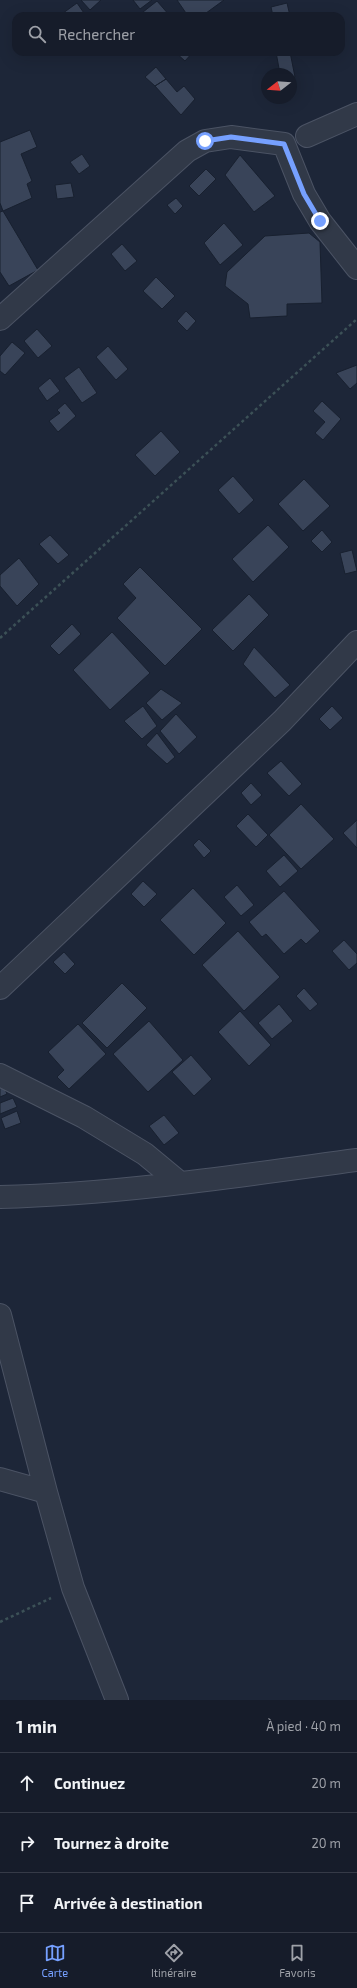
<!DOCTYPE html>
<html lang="fr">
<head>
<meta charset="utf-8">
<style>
	:root { --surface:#161c2a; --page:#1f2532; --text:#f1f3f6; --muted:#9ea1a8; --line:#353a47; --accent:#76a0ff }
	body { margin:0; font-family:"Exo 2",sans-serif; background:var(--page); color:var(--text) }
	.compass { position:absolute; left:261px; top:68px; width:36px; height:36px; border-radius:50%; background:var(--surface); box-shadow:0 4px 16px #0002; rotate:253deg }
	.stop { position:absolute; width:12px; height:12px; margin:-9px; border:3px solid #76a0ff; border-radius:50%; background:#fff }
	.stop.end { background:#76a0ff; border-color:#fff; box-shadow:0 1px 4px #0008 }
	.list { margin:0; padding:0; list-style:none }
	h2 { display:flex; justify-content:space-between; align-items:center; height:52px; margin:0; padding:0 16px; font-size:17px }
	h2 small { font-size:13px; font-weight:400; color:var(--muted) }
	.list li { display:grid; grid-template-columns:26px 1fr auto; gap:12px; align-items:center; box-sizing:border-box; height:60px; padding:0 16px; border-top:1px solid var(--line) }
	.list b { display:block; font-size:15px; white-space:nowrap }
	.list em { font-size:13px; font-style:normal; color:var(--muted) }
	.icon { flex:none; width:22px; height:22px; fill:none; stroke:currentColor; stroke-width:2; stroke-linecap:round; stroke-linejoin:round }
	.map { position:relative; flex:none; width:357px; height:1700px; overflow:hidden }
	.search { position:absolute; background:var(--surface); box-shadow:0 4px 16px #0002; left:12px; right:12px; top:12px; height:44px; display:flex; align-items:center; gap:10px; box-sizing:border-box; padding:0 14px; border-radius:12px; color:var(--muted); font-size:15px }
	.sheet { height:232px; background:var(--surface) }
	nav { display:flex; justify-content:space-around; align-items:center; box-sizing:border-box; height:56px; border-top:1px solid var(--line); background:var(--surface); font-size:11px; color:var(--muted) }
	nav a { display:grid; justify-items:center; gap:2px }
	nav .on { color:var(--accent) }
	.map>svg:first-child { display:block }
</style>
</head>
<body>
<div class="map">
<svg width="357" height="1700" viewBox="0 0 357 1700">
	<rect width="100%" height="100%" fill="#1d2638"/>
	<path fill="#394459" stroke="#18202f" d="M81,0H101L90,10Z
		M133,0H152L140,9Z
		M177,0H224L202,16H188Z
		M157,1L170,16H138Z
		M77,3L86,16H59Z
		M287,3L290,16H273L271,7Z
		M175,52H193L185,61Z
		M276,52H290L295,77L291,78V74H280Z
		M156,67L166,79L155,86L145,77Z
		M166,79L177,92L184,86L195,99L181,115L155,86Z
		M30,130L37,147L21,154L32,181L27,184L32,198L3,211L0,203V142Z
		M82,154L90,166L79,174L70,162Z
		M240,155L275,196L254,212L225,175Z
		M206,169L216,179L199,196L189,186Z
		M71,183L74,197L57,199L55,185Z
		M176,198L183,206L175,214L167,205Z
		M3,211L38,270L9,286L0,272V212Z
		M224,223L243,245L220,265L204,243Z
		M309,233L320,242L322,303L287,304V316L250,318L248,304L225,286L227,272L265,236Z
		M122,244L137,261L125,271L111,254Z
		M156,277L175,296L162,309L143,291Z
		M186,311L196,321L187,331L177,321Z
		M37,329L52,346L38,358L24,341Z
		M12,342L25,353L5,375L0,371V356Z
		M108,346L128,369L116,380L96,357Z
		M357,365V383L350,389L336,373Z
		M79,367L97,393L82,403L64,378Z
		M50,378L60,391L47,401L38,388Z
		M322,401L341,419L323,440L315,433L325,422L313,411Z
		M65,403L76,416L58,432L49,421L60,413L57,410Z
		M161,431L180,452L155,476L135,455Z
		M233,476L254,500L239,514L218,490Z
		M304,479L330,506L303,531L278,504Z
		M268,525L289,547L253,582L232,559Z
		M322,530L332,542L322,552L311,541Z
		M50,535L69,555L58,564L39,544Z
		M352,550L357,571L345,574L340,553Z
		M19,558L39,584L17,606L0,586V575Z
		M140,567L202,629L165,666L117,618L136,598L123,584Z
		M249,594L269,615L233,651L212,630Z
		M72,624L81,634L59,655L50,646Z
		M112,632L150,673L110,710L73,670Z
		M254,647L290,685L275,698L243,664Z
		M161,689L182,703L162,720L146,703Z
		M143,706L157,726L142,739L124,721Z
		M332,706L343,718L330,730L319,719Z
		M176,714L197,737L179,754L160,731Z
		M157,733L175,757L167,764L146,745Z
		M281,761L302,784L289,796L267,773Z
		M251,783L262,795L251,805L241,793Z
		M301,804L334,839L301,869L269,835Z
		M248,814L268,835L256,847L236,826Z
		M357,820V848L343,833Z
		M199,839L211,851L204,858L193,845Z
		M284,855L298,871L280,887L266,871Z
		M143,881L157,894L144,907L131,894Z
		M237,885L254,905L241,916L224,897Z
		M193,888L226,923L194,955L160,920Z
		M284,891L320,931L306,944L301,939L284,954L266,934L262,937L249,922Z
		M238,931L280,977L244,1011L202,965Z
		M344,940L357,954V963L349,970L332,951Z
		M64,952L75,964L65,974L53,962Z
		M122,983L147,1008L107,1048L82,1023Z
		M304,988L318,1004L310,1011L296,996Z
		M279,1004L293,1021L272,1039L258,1023Z
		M240,1011L271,1045L249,1066L218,1032Z
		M149,1021L183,1060L148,1092L113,1054Z
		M78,1024L106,1054L69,1089L57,1077L64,1070L48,1052Z
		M191,1055L212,1079L194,1096L172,1072Z
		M3,1084L7,1094L0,1097V1086Z
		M13,1098L17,1107L0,1114V1103Z
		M17,1111L21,1123L5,1129L1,1118Z
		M164,1115L179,1133L164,1145L149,1126Z"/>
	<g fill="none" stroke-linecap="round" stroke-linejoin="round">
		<defs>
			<path id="minor" d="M307,136L357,114
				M0,319L187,151L205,141L231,137L284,144L304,194L320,221L357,268
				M0,988L282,721L357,642
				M0,1075L84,1117L145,1154L180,1183
				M0,1197C120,1194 238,1176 357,1160
				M0,1315L46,1492L73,1588L117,1700
				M0,1479L46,1492"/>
		</defs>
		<use href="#minor" stroke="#4b5364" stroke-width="24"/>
		<path stroke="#3c5157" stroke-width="2.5" stroke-dasharray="3 3" stroke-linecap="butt" d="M0,638L357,319
			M0,1622L51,1598"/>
		<use href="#minor" stroke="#313948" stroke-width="22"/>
	</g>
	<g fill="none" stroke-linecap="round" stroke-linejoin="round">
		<path stroke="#76a0ff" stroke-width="5" d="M205,141L231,137L284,144L304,194L320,221"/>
	</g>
</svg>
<svg class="compass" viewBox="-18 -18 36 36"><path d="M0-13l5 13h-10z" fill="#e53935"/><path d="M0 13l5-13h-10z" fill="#9ea1a8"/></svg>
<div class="stop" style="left:205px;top:141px"></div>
<div class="stop end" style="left:320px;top:221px"></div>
<div class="search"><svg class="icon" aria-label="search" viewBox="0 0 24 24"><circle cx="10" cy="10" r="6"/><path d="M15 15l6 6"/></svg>Rechercher</div>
</div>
<section class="sheet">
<h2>1 min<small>À pied · 40 m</small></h2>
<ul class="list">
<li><svg class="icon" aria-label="ahead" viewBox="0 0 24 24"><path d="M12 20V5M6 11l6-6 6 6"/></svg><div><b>Continuez</b></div><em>20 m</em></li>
<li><svg class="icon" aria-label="right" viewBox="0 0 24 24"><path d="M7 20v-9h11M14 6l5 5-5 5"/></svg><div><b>Tournez à droite</b></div><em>20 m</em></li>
<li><svg class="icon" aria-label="arrive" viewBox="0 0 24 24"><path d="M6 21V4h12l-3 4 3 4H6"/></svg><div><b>Arrivée à destination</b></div></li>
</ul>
</section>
<nav>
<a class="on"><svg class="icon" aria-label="map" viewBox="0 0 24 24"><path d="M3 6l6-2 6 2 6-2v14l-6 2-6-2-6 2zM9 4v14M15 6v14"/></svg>Carte</a>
<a><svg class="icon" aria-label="directions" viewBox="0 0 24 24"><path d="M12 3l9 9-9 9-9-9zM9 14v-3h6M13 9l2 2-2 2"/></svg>Itinéraire</a>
<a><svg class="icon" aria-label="saved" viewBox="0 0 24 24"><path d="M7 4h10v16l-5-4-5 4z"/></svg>Favoris</a>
</nav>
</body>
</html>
